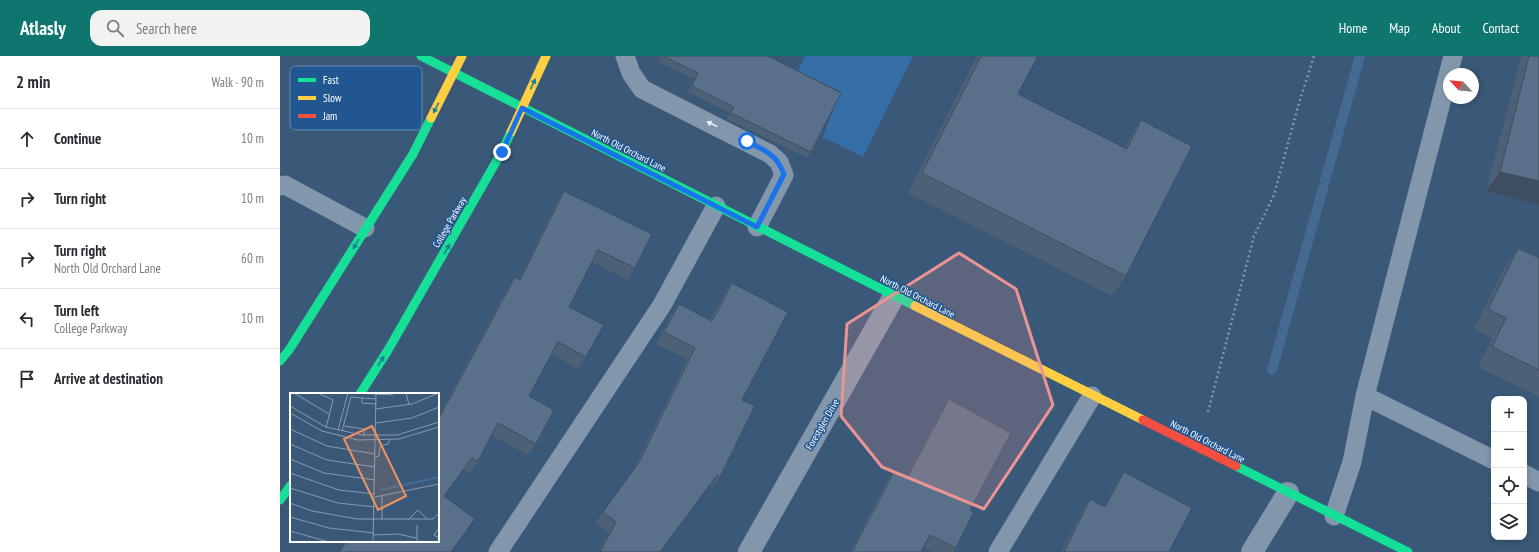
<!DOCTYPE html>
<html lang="en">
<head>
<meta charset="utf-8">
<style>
	:root { --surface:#fff; --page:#f2f2f3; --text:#2b2b33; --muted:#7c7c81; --line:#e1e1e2; --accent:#0f766e }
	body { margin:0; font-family:"PT Sans Narrow",sans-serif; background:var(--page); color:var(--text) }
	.controls { position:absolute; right:12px; bottom:12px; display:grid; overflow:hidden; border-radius:8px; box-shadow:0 2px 6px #0003 }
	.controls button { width:36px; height:36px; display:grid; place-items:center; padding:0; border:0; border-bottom:1px solid var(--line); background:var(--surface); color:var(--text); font:20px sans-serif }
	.compass { position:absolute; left:1163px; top:12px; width:36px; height:36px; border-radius:50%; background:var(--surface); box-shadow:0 2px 6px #0003; rotate:296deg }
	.stop { position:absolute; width:12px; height:12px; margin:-9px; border:3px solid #1a73e8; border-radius:50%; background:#fff }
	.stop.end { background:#1a73e8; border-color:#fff; box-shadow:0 1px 4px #0008 }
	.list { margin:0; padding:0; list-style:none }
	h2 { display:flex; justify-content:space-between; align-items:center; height:52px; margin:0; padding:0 16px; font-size:17px }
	h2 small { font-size:13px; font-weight:400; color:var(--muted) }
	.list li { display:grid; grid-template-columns:26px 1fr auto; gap:12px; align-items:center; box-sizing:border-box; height:60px; padding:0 16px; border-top:1px solid var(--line) }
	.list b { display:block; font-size:15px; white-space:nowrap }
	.list p { margin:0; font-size:13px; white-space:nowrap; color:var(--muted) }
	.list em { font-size:13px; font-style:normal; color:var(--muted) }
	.icon { flex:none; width:22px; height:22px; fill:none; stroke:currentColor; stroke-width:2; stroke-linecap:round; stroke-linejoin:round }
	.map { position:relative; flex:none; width:1259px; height:496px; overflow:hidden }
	header { display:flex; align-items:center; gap:24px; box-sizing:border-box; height:56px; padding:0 20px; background:var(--accent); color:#fff }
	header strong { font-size:19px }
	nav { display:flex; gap:22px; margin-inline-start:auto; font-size:14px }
	.search { width:280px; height:36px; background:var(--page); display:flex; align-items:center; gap:10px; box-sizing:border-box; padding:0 14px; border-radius:12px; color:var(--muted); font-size:15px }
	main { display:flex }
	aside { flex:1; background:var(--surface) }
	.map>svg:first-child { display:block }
</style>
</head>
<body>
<header>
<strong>Atlasly</strong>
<div class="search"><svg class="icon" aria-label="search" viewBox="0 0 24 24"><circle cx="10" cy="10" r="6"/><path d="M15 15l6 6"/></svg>Search here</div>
<nav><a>Home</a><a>Map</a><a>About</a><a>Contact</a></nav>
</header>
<main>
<aside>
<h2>2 min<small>Walk · 90 m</small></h2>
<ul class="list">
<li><svg class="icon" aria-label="ahead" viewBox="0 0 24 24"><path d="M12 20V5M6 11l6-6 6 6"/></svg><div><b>Continue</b></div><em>10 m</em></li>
<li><svg class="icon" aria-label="right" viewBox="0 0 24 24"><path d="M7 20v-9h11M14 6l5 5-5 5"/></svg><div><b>Turn right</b></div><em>10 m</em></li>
<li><svg class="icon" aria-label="right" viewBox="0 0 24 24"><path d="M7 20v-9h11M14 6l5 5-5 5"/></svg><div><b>Turn right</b><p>North Old Orchard Lane</p></div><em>60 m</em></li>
<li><svg class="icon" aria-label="left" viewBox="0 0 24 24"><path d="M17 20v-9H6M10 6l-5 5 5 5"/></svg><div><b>Turn left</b><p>College Parkway</p></div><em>10 m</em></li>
<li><svg class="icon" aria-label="arrive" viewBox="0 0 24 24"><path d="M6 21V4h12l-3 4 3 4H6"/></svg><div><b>Arrive at destination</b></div></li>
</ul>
</aside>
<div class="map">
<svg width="1259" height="496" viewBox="0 0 1259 496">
	<rect width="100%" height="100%" fill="#3a5878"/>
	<path fill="#366ea8" d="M525,0H633L583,101L543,81L560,35L518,15Z"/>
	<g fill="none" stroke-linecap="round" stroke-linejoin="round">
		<path stroke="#456a92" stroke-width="10" d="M992,314L1080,0"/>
		<path stroke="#8297ab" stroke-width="2.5" stroke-dasharray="2 3" stroke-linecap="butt" d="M928,356L974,180L994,139L1019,47L1034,0"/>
		<path stroke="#8297ab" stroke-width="19" d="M345,0L351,17L362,33L490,98L499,106L504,119L477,171
			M0,130L5,129L85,172
			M1085,340L1214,404
			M1244,418L1259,426
			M1054,460L1072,406L1085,340L1173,0
			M218,496L382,249L436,150
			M718,496L812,340"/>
		<path stroke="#8297ab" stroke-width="22" d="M469,496L614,240
			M972,496L1008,437"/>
		<path stroke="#16e098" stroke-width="9" d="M141,0L635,250
			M0,305L9,294L133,98L151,62
			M80,338L108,294L220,99L231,76
			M956,410L1128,496
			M0,444L11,429"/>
		<path stroke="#ffcf43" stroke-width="9" d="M151,62L182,0
			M231,76L266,0
			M635,250L863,364"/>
		<path stroke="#f24e42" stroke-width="9" d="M863,364L956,410"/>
	</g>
	<path fill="#4c6076" d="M381,0H488L531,96L527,102L447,63L450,57L408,36L414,23L378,6Z
		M697,0H758L738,38L844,92L848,84L861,64L846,220L832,240L628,137Z
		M1241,0H1259V149L1206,135Z
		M284,135L355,212L347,224L312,206L289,251L306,301L298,313L271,298L249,340L256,388L248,399L212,380L198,405L190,417L184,413L164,440L187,475L171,496H59L158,485V361L227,232L235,221L239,223L276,147Z
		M1238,192L1259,202V341L1198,311L1212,282L1194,273L1224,212Z
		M452,227L462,344L440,421L432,432L429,430L381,496H318L328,477L315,467L352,416L407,303L376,288L391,260L399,248L430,264L444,238Z
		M669,343L690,454L676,492L673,496H653L643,491L641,496H570L606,426L614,415L626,421L661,355Z
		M844,416L889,496H781L802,455L810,443L824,450L836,428Z"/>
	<path fill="#3e4e60" d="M1220,116L1259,125V149L1206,135Z"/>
	<path fill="#587089" stroke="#3e4e60" d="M383,0H488L561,37L531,96L451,57L454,51L412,30L418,17Z
		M701,0H758L738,38L847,93L861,64L912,90L846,220L642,117Z
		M1249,0H1259V125L1220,116Z
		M284,135L372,178L355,212L318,194L289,251L324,269L306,301L278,286L249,340L274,354L256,388L218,367L198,405L192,402L164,440L195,463L171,496H59L67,485H158V364L235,221L240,224Z
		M1238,192L1259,202V314L1212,291L1226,262L1208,253Z
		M452,227L508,256L462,344L475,350L440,421L437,419L380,496H377L376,495L375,496H320L336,466L323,456L359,406L415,292L384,276L399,248L432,265Z
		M669,343L731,377L690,454L694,456L676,492L650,479L641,496H572L614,415L627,422Z
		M844,416L912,452L889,496H784L810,443L825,451Z"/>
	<defs><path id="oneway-solid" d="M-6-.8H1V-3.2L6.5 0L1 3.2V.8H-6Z"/></defs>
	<g fill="#1e8093">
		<use href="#oneway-solid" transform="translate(253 28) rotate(-65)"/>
		<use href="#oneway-solid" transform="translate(156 52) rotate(117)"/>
		<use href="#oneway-solid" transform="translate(76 188) rotate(120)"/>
		<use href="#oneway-solid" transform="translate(167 193) rotate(-60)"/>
		<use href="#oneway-solid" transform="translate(101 305) rotate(-58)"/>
	</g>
	<use fill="#eceff2" href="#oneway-solid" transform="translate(432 68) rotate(-154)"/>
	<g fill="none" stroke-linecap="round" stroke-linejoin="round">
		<path stroke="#1a73e8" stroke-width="5" d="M222,96L242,52L477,171L504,118C495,97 487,96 467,85"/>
	</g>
	<path fill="#ea9494" fill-opacity="0.2" stroke="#ea9494" stroke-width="3" stroke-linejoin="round" d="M679,197L736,233L773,349L704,453L602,411L561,360L567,268Z"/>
	<g text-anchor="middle" stroke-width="3" stroke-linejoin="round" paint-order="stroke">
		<g font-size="10" fill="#fff" stroke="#215791">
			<text transform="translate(349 94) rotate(27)" y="4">North Old Orchard Lane</text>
			<text transform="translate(169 166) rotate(-60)" y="4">College Parkway</text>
			<text transform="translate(638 240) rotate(27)" y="4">North Old Orchard Lane</text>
			<text transform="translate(542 368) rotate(-60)" y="4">Forestglen Drive</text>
			<text transform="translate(928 385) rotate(27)" y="4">North Old Orchard Lane</text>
		</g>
	</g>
	<g transform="translate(10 337)">
		<rect width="149" height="149" fill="#3a5878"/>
		<path fill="none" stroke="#456a92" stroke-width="2" d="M91,97L149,84"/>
		<path fill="none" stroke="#899bae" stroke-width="1" d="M4,0L39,21M28,0L43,7L36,35M66,0L103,2M116,0L119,12M72,5V10L86,11M0,13L36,34L72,42H107L149,29M86,16L122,11L149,0M0,20L32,38L68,47L109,46L149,34M86,30L122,25L149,14M54,33L74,36V42M0,36L37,53L85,61M48,37L58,0M52,38L61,4L86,6M0,51L37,67L85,74M85,64L89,63L90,53L98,51L100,47M0,66L34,80L85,87M0,80L49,97L85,101M0,95L48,110L85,114M85,104L149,91M0,110L22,118L67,126H143L149,120M0,124L39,135L84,140M92,126V103M119,126L128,117L137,126M149,135L144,142L149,145M0,138L39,149M84,142L108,141L126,145M83,149L86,0M127,149V132"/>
		<path fill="#f09361" fill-opacity="0.15" stroke="#f09361" stroke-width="2" d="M82,33L116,103L88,117L54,46Z"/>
		<rect width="149" height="149" fill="none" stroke="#fff" stroke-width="2"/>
	</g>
	<rect x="10" y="10" width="132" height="64" rx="6" fill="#215791" stroke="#6489b2" stroke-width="1"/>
	<rect x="18" y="22" width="18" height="4" fill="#16e098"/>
	<rect x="18" y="40" width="18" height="4" fill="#ffcf43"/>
	<rect x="18" y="58" width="18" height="4" fill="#f24e42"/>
	<g font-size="11" fill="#fff">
		<text x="43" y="28">Fast</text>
		<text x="43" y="46">Slow</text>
		<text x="43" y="64">Jam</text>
	</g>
</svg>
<div class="controls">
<button>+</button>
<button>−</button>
<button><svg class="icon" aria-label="locate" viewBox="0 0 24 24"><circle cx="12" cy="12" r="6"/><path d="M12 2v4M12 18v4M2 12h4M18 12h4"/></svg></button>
<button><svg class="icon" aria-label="layers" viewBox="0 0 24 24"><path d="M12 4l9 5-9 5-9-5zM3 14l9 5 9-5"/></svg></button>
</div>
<svg class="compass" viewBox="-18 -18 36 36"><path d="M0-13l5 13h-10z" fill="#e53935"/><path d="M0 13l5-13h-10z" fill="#7c7c81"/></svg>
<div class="stop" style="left:467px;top:85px"></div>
<div class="stop end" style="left:222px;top:96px"></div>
</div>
</main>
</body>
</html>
